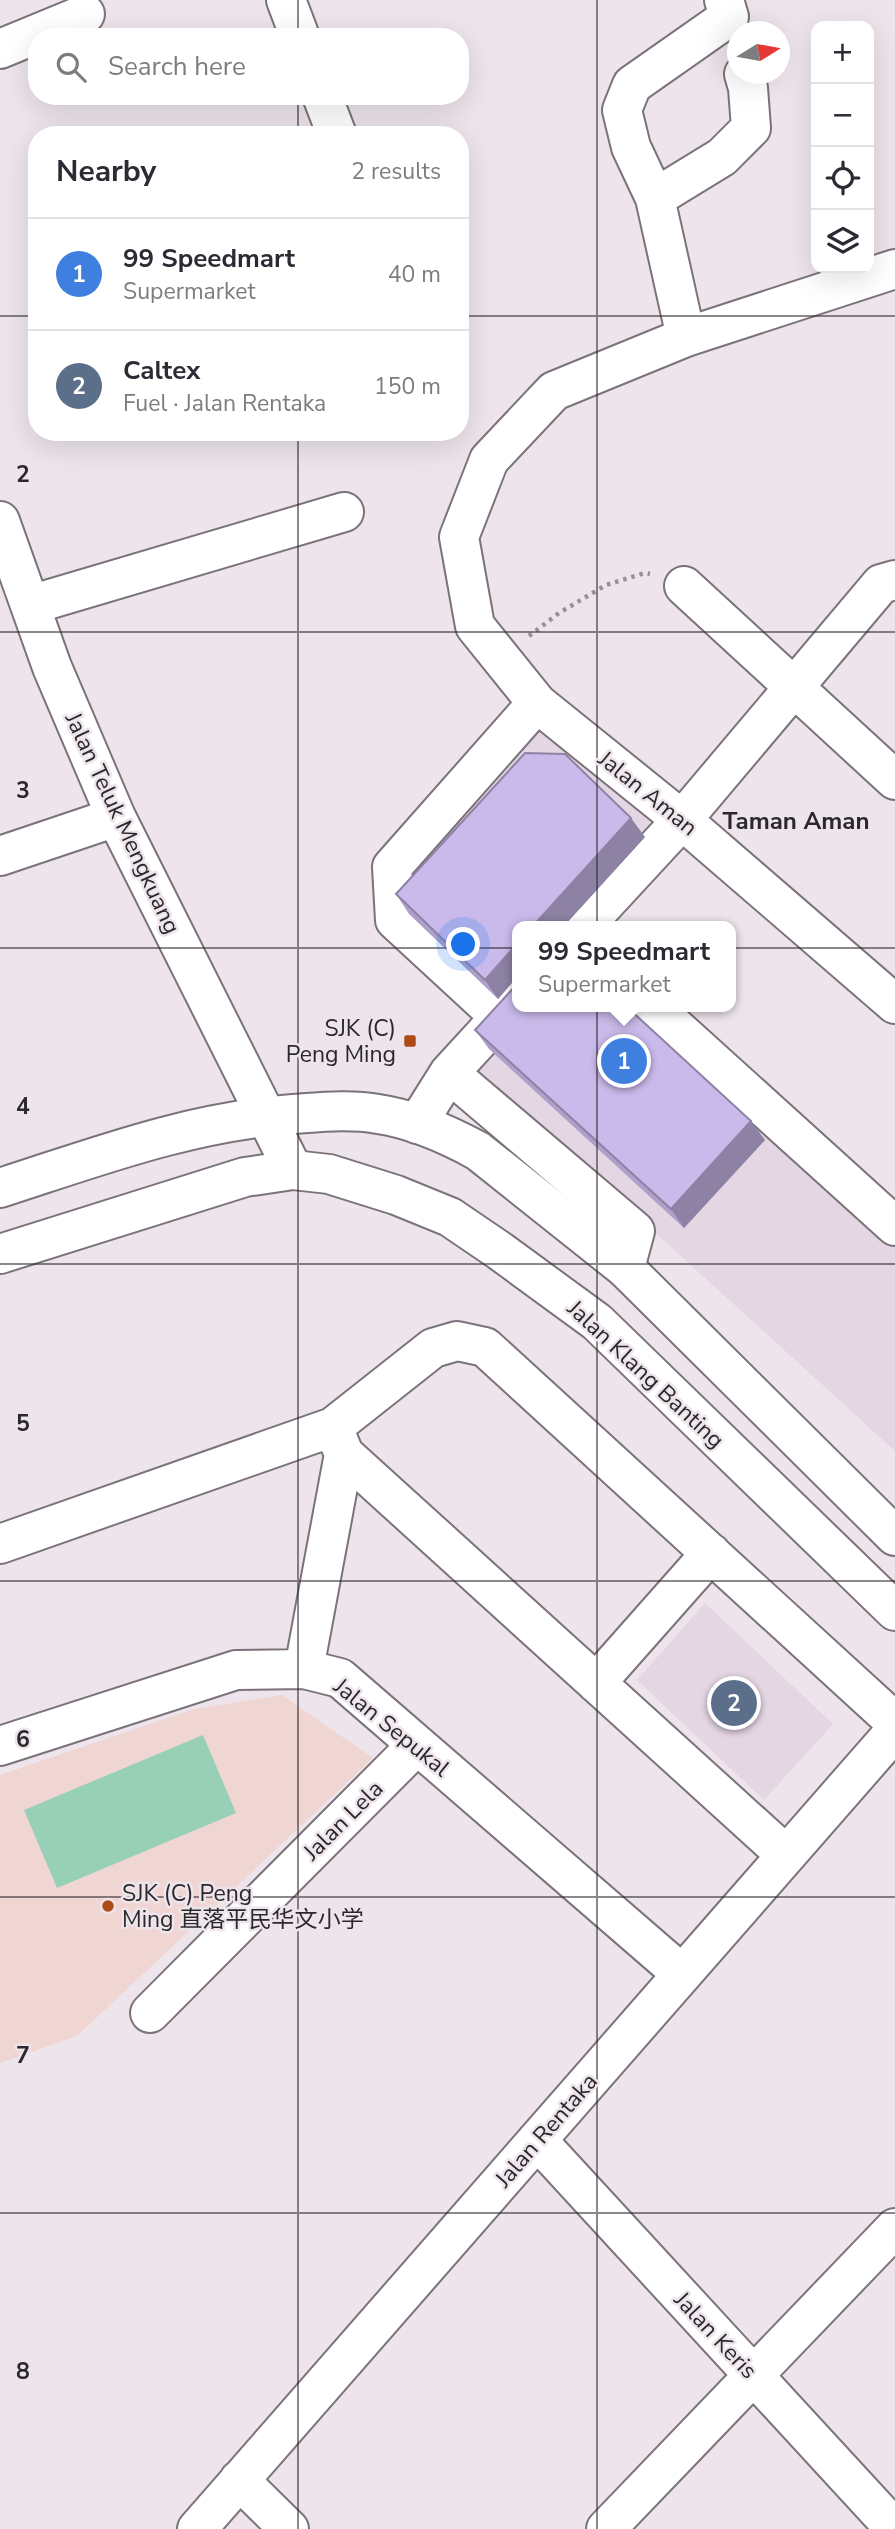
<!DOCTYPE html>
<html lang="en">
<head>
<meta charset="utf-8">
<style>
	:root { --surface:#fff; --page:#f7f7f7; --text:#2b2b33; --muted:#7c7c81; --line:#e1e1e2; --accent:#ae4a15 }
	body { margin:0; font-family:"Nunito Sans","Noto Sans SC",sans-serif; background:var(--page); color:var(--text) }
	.controls { position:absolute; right:21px; top:21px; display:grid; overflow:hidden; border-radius:14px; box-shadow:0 7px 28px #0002 }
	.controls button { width:63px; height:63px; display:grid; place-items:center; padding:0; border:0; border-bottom:2px solid var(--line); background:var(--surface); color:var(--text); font:35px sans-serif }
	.compass { position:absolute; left:727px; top:21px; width:63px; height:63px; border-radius:50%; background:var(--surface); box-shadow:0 7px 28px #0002; rotate:79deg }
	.you { position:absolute; left:464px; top:945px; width:24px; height:24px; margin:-18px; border:5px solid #fff; border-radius:50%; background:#1a73e8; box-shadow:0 0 0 10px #1a73e833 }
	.badge { display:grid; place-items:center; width:46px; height:46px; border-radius:50%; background:var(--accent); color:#fff; font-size:23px; font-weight:700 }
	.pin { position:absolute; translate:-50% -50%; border:4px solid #fff; box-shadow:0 2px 7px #0006 }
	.popup { position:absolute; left:512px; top:921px; width:224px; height:91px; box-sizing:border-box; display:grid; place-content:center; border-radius:14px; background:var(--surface); filter:drop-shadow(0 2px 5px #0005); font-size:23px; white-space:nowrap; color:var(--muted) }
	.popup b { font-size:26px; color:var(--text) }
	.popup::after { content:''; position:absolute; left:50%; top:100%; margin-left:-14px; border:14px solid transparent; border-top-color:var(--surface) }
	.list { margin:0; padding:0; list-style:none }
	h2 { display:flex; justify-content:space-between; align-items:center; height:91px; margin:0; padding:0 28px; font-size:30px }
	h2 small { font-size:23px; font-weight:400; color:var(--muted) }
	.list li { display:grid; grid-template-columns:46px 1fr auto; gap:21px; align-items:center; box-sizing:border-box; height:112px; padding:0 28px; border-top:2px solid var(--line) }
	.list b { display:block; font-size:26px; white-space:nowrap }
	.list p { margin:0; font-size:23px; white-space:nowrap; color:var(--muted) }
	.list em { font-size:23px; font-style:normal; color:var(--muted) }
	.icon { flex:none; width:38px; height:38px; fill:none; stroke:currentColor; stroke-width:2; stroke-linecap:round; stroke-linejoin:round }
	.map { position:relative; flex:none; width:895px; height:2529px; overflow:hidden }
	.search { position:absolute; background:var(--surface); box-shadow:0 7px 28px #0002; left:28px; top:28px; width:441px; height:77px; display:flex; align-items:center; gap:18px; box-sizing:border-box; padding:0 24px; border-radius:28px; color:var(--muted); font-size:26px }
	.panel { position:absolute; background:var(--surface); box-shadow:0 7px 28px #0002; left:28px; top:126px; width:441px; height:315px; border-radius:28px }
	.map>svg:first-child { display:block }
</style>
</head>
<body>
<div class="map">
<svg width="895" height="2529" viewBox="0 0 895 2529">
	<rect width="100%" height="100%" fill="#ede4ec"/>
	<path fill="#e5d6e4" d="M537,719L665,821L572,926H517V1007H638L895,1241V1451L469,1063L511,1017L399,872Z
		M705,1603L833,1724L764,1800L637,1680Z"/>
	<path fill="#f0d6d2" d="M282,1695L373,1758L77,2036L0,2063V1775L194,1709Z"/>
	<path fill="#97d0b6" d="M203,1735L236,1813L57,1888L24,1810Z"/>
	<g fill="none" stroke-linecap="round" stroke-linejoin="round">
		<defs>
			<path id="minor" d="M286,0L300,37
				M0,49L85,14
				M322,96L337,135
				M655,198L722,157L751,128L748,88L744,74
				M895,269L686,337L554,391L489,460L459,537L475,626L537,703L682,820L895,1004
				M686,337L655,198L631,147L622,110L632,85L729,17L724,0
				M0,521L52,667L116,817L293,1170
				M684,586L895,780
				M30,605L344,512
				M0,856L116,817
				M584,926L682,820L881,584L895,580
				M653,1007L895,1226
				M500,1017L395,920L392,867L537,703
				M449,1073L635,1231L625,1268
				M417,1124L449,1073L516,1000
				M344,1454L786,1855
				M0,1544L333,1427
				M304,1669L344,1454L333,1427L433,1348L457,1341L485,1347L895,1722
				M596,1683L711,1553
				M0,1746L236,1670L304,1669L340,1678L682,1974
				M150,2013L417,1745
				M537,2140L895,2529
				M239,2480L289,2529
				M197,2529L895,1731
				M606,2529L895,2228"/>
			<path id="highway" d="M0,1188C99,1156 189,1122 293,1114C322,1112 350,1109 378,1114C413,1119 447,1134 478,1151L625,1268L895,1536
				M0,1254L245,1177L293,1170L329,1174L396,1195L450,1217L500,1251L597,1322L895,1611"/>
		</defs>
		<use href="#minor" stroke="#7b737b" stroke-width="42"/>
		<use href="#highway" stroke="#7b737b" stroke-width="42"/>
		<path stroke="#979197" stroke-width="4.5" stroke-dasharray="3.5 5" stroke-linecap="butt" d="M529,636L559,613L606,585L645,573L650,574"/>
		<use href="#minor" stroke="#fff" stroke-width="38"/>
		<use href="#highway" stroke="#fff" stroke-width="38"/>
	</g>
	<path fill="#aea0ca" d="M645,837L564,926H517V977L498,999L409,914L396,894Z
		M475,1030L765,1140L684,1228L489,1049Z"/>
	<path fill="#8d82a4" d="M631,818L645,837L564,926H533Z
		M517,944V977L498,999L485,980Z
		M751,1121L765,1140L684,1228L671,1209Z"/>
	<path fill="#cabaeb" stroke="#8d82a4" stroke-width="2" d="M525,753L565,754L631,818L533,926H517V944L485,980L396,894Z
		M517,984V1007H627L751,1121L671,1209L475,1030Z"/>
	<path fill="none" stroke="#2b282b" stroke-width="2" stroke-opacity="0.55" d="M298,0V37M597,0V2529M298,96V135M0,316H37M460,316H895M298,432V2529M0,632H895M0,948H895M0,1264H895M0,1581H895M0,1897H895M0,2213H895"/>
	<g fill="#ae4a15" stroke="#ede4ec" stroke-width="2.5">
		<rect x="403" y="1034" width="14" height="14" rx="3.5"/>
		<circle cx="108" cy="1906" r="7"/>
	</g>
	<g text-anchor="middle" stroke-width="5" stroke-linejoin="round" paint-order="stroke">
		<g font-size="23" fill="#2b282b" stroke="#ede4ec">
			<text transform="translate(648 793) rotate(39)" y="8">Jalan Aman</text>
			<text transform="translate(123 823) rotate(65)" y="8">Jalan Teluk Mengkuang</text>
			<text transform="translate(646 1374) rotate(43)" y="8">Jalan Klang Banting</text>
			<text transform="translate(392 1727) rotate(39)" y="8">Jalan Sepukal</text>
			<text transform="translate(343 1820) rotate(-45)" y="8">Jalan Lela</text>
			<text transform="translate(546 2130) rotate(-49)" y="8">Jalan Rentaka</text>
			<text transform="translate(716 2335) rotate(47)" y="8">Jalan Keris</text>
		</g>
		<g font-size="23" fill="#2b282b" stroke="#ede4ec" text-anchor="end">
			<text x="396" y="1036">SJK (C)<tspan x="396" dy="26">Peng Ming</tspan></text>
			<text x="122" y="1901" text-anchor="start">SJK (C) Peng<tspan x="122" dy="26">Ming 直落平民华文小学</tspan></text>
		</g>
		<g font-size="24" font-weight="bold" fill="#2b282b" stroke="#ede4ec">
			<text x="796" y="829">Taman Aman</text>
		</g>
	</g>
	<g font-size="23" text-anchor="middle" font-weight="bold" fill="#2b282b" stroke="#ede4ec" stroke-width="5" stroke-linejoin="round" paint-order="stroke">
		<text x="23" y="482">2</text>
		<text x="23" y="798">3</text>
		<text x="23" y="1114">4</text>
		<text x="23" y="1431">5</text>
		<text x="23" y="1747">6</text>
		<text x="23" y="2063">7</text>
		<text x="23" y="2379">8</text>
	</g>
</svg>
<div class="controls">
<button>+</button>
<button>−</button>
<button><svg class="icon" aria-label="locate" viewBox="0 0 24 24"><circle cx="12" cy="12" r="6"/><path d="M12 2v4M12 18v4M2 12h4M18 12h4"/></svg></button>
<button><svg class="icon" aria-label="layers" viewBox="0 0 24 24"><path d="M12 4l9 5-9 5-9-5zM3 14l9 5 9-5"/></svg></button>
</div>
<svg class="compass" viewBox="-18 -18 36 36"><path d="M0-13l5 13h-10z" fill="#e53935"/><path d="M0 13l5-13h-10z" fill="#7c7c81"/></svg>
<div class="you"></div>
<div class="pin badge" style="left:624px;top:1061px;background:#3f7fe0">1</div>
<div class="popup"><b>99 Speedmart</b>Supermarket</div>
<div class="pin badge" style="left:734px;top:1703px;background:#5c6f8a">2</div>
<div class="search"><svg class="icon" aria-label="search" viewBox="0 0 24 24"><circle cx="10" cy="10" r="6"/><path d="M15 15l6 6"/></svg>Search here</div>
<section class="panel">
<h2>Nearby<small>2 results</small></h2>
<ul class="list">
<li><span class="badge" style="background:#3f7fe0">1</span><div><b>99 Speedmart</b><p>Supermarket</p></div><em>40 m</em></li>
<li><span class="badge" style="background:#5c6f8a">2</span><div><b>Caltex</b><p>Fuel · Jalan Rentaka</p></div><em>150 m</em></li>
</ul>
</section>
</div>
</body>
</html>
